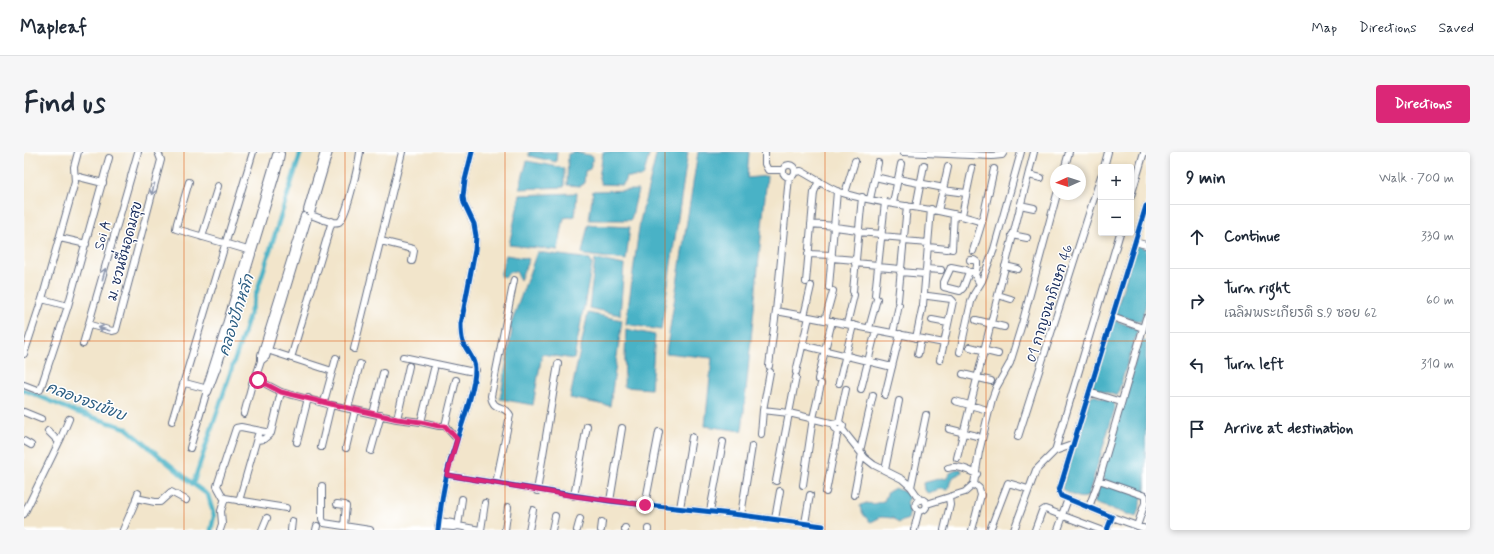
<!DOCTYPE html>
<html lang="en">
<head>
<meta charset="utf-8">
<style>
	:root { --surface:#fff; --page:#f6f6f7; --text:#1f2937; --muted:#747a83; --line:#e0e1e3; --accent:#db2777 }
	body { margin:0; font-family:Mynerve,"Playpen Sans Thai",sans-serif; background:var(--page); color:var(--text) }
	.controls { position:absolute; right:12px; top:12px; display:grid; overflow:hidden; border-radius:4px; box-shadow:0 2px 6px #0003 }
	.controls button { width:36px; height:36px; display:grid; place-items:center; padding:0; border:0; border-bottom:1px solid var(--line); background:var(--surface); color:var(--text); font:20px sans-serif }
	.compass { position:absolute; left:1026px; top:12px; width:36px; height:36px; border-radius:50%; background:var(--surface); box-shadow:0 2px 6px #0003; rotate:267deg }
	.stop { position:absolute; width:12px; height:12px; margin:-9px; border:3px solid #db2777; border-radius:50%; background:#fff }
	.stop.end { background:#db2777; border-color:#fff; box-shadow:0 1px 4px #0008 }
	.list { margin:0; padding:0; list-style:none }
	h2 { display:flex; justify-content:space-between; align-items:center; height:52px; margin:0; padding:0 16px; font-size:17px }
	h2 small { font-size:13px; font-weight:400; color:var(--muted) }
	.list li { display:grid; grid-template-columns:26px 1fr auto; gap:12px; align-items:center; box-sizing:border-box; height:64px; padding:0 16px; border-top:1px solid var(--line) }
	.list b { display:block; font-size:15px; white-space:nowrap }
	.list p { margin:0; font-size:13px; white-space:nowrap; color:var(--muted) }
	.list em { font-size:13px; font-style:normal; color:var(--muted) }
	.icon { flex:none; width:22px; height:22px; fill:none; stroke:currentColor; stroke-width:2; stroke-linecap:round; stroke-linejoin:round }
	.map { position:relative; flex:none; width:1122px; height:378px; overflow:hidden; border-radius:4px }
	header { display:flex; align-items:center; gap:24px; box-sizing:border-box; height:56px; padding:0 20px; background:var(--surface); border-bottom:1px solid var(--line) }
	header strong { font-size:19px }
	nav { display:flex; gap:22px; margin-inline-start:auto; font-size:14px }
	.intro { display:flex; align-items:center; justify-content:space-between; box-sizing:border-box; height:96px; padding:0 24px }
	h1 { margin:0; font-size:28px }
	.button { padding:10px 18px; border-radius:4px; background:var(--accent); color:#fff; font-size:14px; font-weight:700 }
	main { display:flex; gap:24px; padding:0 24px }
	aside { flex:1; background:var(--surface); border-radius:4px; box-shadow:0 2px 6px #0003 }
	.map>svg:first-child { display:block }
</style>
</head>
<body>
<header>
<strong>Mapleaf</strong>
<nav><a>Map</a><a>Directions</a><a>Saved</a></nav>
</header>
<div class="intro"><h1>Find us</h1><a class="button">Directions</a></div>
<main>
<div class="map">
<svg width="1122" height="378" viewBox="0 0 1122 378">
	<rect width="100%" height="100%" fill="#fff"/>
	<filter id="ink" filterUnits="userSpaceOnUse"><feTurbulence type="fractalNoise" baseFrequency=".025" numOctaves="2"/><feDisplacementMap in="SourceGraphic" scale="8" xChannelSelector="R" yChannelSelector="G"/><feConvolveMatrix kernelMatrix="1 2 1 2 8 2 1 2 1" color-interpolation-filters="sRGB"/></filter>
	<filter id="wash" filterUnits="userSpaceOnUse"><feTurbulence type="fractalNoise" baseFrequency=".012" numOctaves="4" result="noise"/><feDisplacementMap in="SourceGraphic" scale="16" xChannelSelector="R" yChannelSelector="G"/><feGaussianBlur stdDeviation="0.9" result="paint"/><feColorMatrix in="noise" values="0 0 0 0 0 0 0 0 0 0 0 0 0 0 0 0 0 1.4 0 .05"/><feComposite in="paint" operator="in"/></filter>
	<g filter="url(#wash)">
		<rect width="100%" height="100%" fill="#f2e5cb"/>
		<path fill="#48b2c6" stroke="#327092" d="M505,0H533L532,10L505,4Z
			M550,0L569,4L566,17L561,19L560,32L556,34L543,33L544,2Z
			M579,0H626L619,25H602L599,33L577,32L575,26Z
			M633,0H664L637,178L602,172L616,69Z
			M674,0H725L723,26L743,24L718,279L681,274L688,206L642,201Z
			M503,9L540,16V35L495,37Z
			M614,38L607,68H565L569,39Z
			M553,41L551,64L540,66L534,98L485,93L496,43Z
			M564,73L606,75L602,108L561,103L558,101Z
			M1112,93L1122,96V152L1117,170L1091,162Z
			M513,100L566,107L568,112L550,207L518,202L509,253L476,247L488,179L486,175Z
			M482,103L505,107L496,128L493,121L491,119L484,121L482,125L476,124Z
			M571,107L600,113L596,163L565,156Z
			M564,161L598,168L586,254L546,246Z
			M1090,168L1114,177L1093,244L1068,235L1088,170Z
			M602,177L631,183L627,237L600,235Z
			M1120,189H1122L1121,341L1080,328L1077,324L1116,192Z
			M1069,243L1090,250L1091,256L1064,344C1056,349 1047,342 1039,338L1038,335L1066,245Z
			M934,317H937L938,320C924,329 929,322 924,338L916,337L904,341L900,338L899,331L918,326L922,327L926,321Z
			M1076,331L1119,344L1112,365L1070,351Z
			M871,336L886,342L882,351L886,359L884,367L874,371L869,366L857,365L847,370C843,368 836,359 836,354C842,349 846,353 853,351C856,350 858,349 860,349L864,340Z"/>
		<g fill="none" stroke-linecap="round" stroke-linejoin="round">
			<path stroke="#48b2c6" stroke-width="4.5" d="M0,238L52,260L102,276L169,332L184,343L190,364L187,378
				M169,332L221,177L277,0"/>
		</g>
	</g>
	<g filter="url(#ink)">
		<g fill="none" stroke-linecap="round" stroke-linejoin="round">
			<defs>
				<path id="minor" d="M741,0V12L744,18H759
					M879,0L968,4L978,3L980,0
					M759 19a6 6 0 1 1 12 0a6 6 0 1 1-12 0Z
					M1080,15L1084,0
					M1040,18L1045,0
					M771,20L777,19C788,25 804,36 815,40C861,55 911,54 958,70L949,99
					M1005,23L1017,26
					M51,24L79,31
					M851,25L873,30
					M874,27L920,36
					M165,30L153,71L152,77L227,99
					M919,38L942,41
					M821,41L831,9
					M1107,44L1120,0
					M846,47L854,11
					M869,51L877,12
					M996,53L1010,56
					M892,55L900,13
					M283,58L300,0
					M914,59L924,15
					M287,61L305,0
					M287,63C295,66 307,72 315,70C322,69 335,9 336,0
					M938,63L948,16
					M958,70L970,17
					M787,72L811,74
					M811,75L834,78
					M834,80L858,82
					M988,83L1003,86
					M857,84L880,86
					M178,85L194,34
					M36,86L62,92
					M357,89L389,97L390,99L388,109
					M880,89L904,91
					M1111,90L1122,93
					M904,95L923,97
					M928,97L930,62
					M784,102L808,103
					M808,106L831,108
					M946,108H950L953,110V114L951,123L956,132
					M831,111L854,113
					M981,114L994,117
					M854,115L876,117
					M902,117L917,118
					M876,120L901,122
					M945,120L942,118L927,115L920,130V135L936,139L939,136L945,120H952
					M782,130L790,40L795,29
					M805,135L813,39
					M829,139L838,45
					M851,143L861,50
					M974,143L987,147
					M18,147L44,154
					M874,148L883,54
					M899,153L907,57
					M752,159L785,165L920,191L929,149L927,147L904,144
					M780,164L787,134
					M1088,165L1119,176
					M801,168L809,139
					M908,168L924,171
					M952,168L980,175
					M823,172L830,143
					M66,173L88,179L92,178L137,8L134,0
					M845,176L853,147
					M869,181L875,153
					M892,186L898,157
					M59,192L114,0
					M778,193L868,215
					M946,195L974,202
					M240,197L308,219
					M330,197L378,0
					M936,200L947,150L950,142L958,129L970,97L997,0
					M0,202L18,147L51,30L50,15L54,0
					M894,202L897,187
					M379,205L445,219L452,218
					M267,206L308,69
					M916,208L920,191
					M237,209L242,205L284,66
					M745,214L752,159L765,25
					M772,220L785,165
					M233,221L237,209V203L280,64
					M939,222L967,229
					M794,227L808,169
					M234,228L257,240L307,253L373,267L397,270L415,274H421L432,228
					M161,231L184,237
					M815,231L829,173
					M0,233L13,238H16L44,154L85,6
					M837,237L852,178
					M184,240L196,208L255,13L257,2
					M1065,240L1097,250
					M861,243L876,182
					M931,249L960,257
					M300,250L312,206
					M324,256L336,212
					M739,258L765,261L811,272
					M0,260L17,267
					M220,262L229,228
					M349,262L359,221
					M373,267L385,214
					M148,269L229,0
					M397,270L410,217
					M815,270L822,237
					M421,274L433,287
					M818,277L841,306L850,313L878,327L887,335L896,348
					M925,277L953,284
					M24,279L35,290
					M247,281L217,275L212,276L193,334L199,345L201,346L262,356
					M737,282L739,258L746,220
					M994,285L1077,24
					M233,288L240,287L247,281L257,240
					M0,289L7,293
					M273,290L284,246
					M297,295L307,253
					M166,296L182,242V236L200,179L252,3
					M322,296L331,258
					M347,299L357,263
					M836,299L849,243
					M1031,299L1045,294
					M933,306L1010,0
					M924,316C935,313 943,318 953,322
					M861,318L875,249
					M423,323L586,349L717,363L799,374
					M1075,328L1121,344V351L1113,374
					M752,329L772,225
					M472,331L486,263C481,252 469,260 467,244L490,128
					M779,333L789,266L797,232
					M298,334V367L300,371L346,378
					M887,335L902,263
					M513,339L534,212
					M802,340L814,279L818,277L819,274L815,270L811,272L810,276L814,279
					M830,343L838,301
					M550,344L563,274
					M112,346L131,350H136L147,340L162,348
					M891.5 353a5.5 5.5 0 1 1 11 0a5.5 5.5 0 1 1-11 0Z
					M215,349L235,279
					M586,349L598,276
					M313,352L321,353L322,354L320,374
					M903,352L941,340L950,332L955,300L968,247L972,236L986,211L998,172L1033,42
					M621,353L635,280
					M1065,355L1075,328L1122,166
					M656,356L668,285
					M686,359L699,290
					M0,362L37,286L45,267
					M717,363L728,294
					M1038,363L1044,347
					M1088,365L1122,377
					M751,367L756,339
					M415,369L428,371L432,374
					M781,371L786,343
					M414,374L429,375L434,374L456,378
					M434,374L438,347
					M99,378L110,353L114,341
					M196,378L198,372L197,359L201,346
					M238,378L243,366
					M267,378L268,369
					M292,378L293,374
					M414,378C417,350 421,321 431,294C437,274 451,238 451,217C451,206 443,200 439,190C437,184 437,178 437,172L451,98L452,84L450,72L440,51L439,45L441,28L448,0
					M457,378L461,351
					M481,378L484,355
					M505,378L509,358
					M528,378L531,364
					M553,378L556,367
					M577,378L578,370
					M601,378V376
					M624,378V377
					M890,378L895,358
					M920,378L926,353L925,346
					M948,378L957,343L955,336L950,332
					M966,378L984,331L1004,337
					M990,378L1012,318L1031,299L1096,81
					M1011,378L1018,359L1021,357L1077,378
					M1034,378L1039,364
					M1083,378L1088,365L1037,344L1035,339L1122,54"/>
			</defs>
			<use href="#minor" stroke="#666f84" stroke-width="8"/>
			<use href="#minor" stroke="#fff" stroke-width="6"/>
			<defs>
				<path id="cycleway" d="M423,323L586,349L717,363L799,374
					M414,378C417,350 421,321 431,294C437,274 451,238 451,217C451,206 443,200 439,190C437,184 437,178 437,172L451,98L452,84L450,72L440,51L439,45L441,28L448,0
					M1083,378L1088,365L1037,344L1035,339L1122,54"/>
			</defs>
			<use href="#cycleway" stroke="#fff" stroke-width="8"/>
			<use href="#cycleway" stroke="#0057b8" stroke-width="5"/>
		</g>
		<defs><path id="oneway-shaft" d="M-6 0H5M1.5-3L5.5 0L1.5 3" fill="none" stroke-width="1.6" stroke-linecap="round" stroke-linejoin="round"/></defs>
		<g stroke="#8d97ae">
			<use href="#oneway-shaft" transform="translate(129 37) rotate(105)"/>
			<use href="#oneway-shaft" transform="translate(80 122) rotate(-74)"/>
			<use href="#oneway-shaft" transform="translate(80 177) rotate(-164)"/>
		</g>
	</g>
	<g fill="none" stroke-linecap="round" stroke-linejoin="round" filter="url(#ink)">
		<path stroke="#db2777" stroke-width="5" d="M234,228L257,240L307,252L373,267L397,270L415,274H421L433,287L423,323L550,344L621,353"/>
	</g>
	<path fill="none" stroke="#de5710" stroke-width="1" stroke-opacity="0.55" d="M160,0V378M321,0V378M481,0V378M641,0V378M801,0V378M962,0V378M0,189H1122"/>
	<g text-anchor="middle" stroke-width="3" stroke-linejoin="round" paint-order="stroke">
		<g font-size="14" fill="#1b2f5e" stroke="#fff">
			<text transform="translate(78 83) rotate(-74)" y="5">Soi A</text>
			<text transform="translate(100 99) rotate(-75)" y="5">ม. ชวนชื่นอุดมสุข</text>
			<text transform="translate(1025 151) rotate(-72)" y="5">01 กาญจนาภิเษก 46</text>
		</g>
		<g font-size="15" font-style="italic" fill="#2b5d82" stroke="#fff">
			<text transform="translate(212 163) rotate(-72)" y="5">คลองปักหลัก</text>
			<text transform="translate(62 249) rotate(21)" y="5">คลองจรเข้ขบ</text>
		</g>
	</g>
</svg>
<div class="controls">
<button>+</button>
<button>−</button>
</div>
<svg class="compass" viewBox="-18 -18 36 36"><path d="M0-13l5 13h-10z" fill="#e53935"/><path d="M0 13l5-13h-10z" fill="#747a83"/></svg>
<div class="stop" style="left:234px;top:228px"></div>
<div class="stop end" style="left:621px;top:353px"></div>
</div>
<aside>
<h2>9 min<small>Walk · 700 m</small></h2>
<ul class="list">
<li><svg class="icon" aria-label="ahead" viewBox="0 0 24 24"><path d="M12 20V5M6 11l6-6 6 6"/></svg><div><b>Continue</b></div><em>330 m</em></li>
<li><svg class="icon" aria-label="right" viewBox="0 0 24 24"><path d="M7 20v-9h11M14 6l5 5-5 5"/></svg><div><b>Turn right</b><p>เฉลิมพระเกียรติ ร.9 ซอย 62</p></div><em>60 m</em></li>
<li><svg class="icon" aria-label="left" viewBox="0 0 24 24"><path d="M17 20v-9H6M10 6l-5 5 5 5"/></svg><div><b>Turn left</b></div><em>310 m</em></li>
<li><svg class="icon" aria-label="arrive" viewBox="0 0 24 24"><path d="M6 21V4h12l-3 4 3 4H6"/></svg><div><b>Arrive at destination</b></div></li>
</ul>
</aside>
</main>
</body>
</html>
